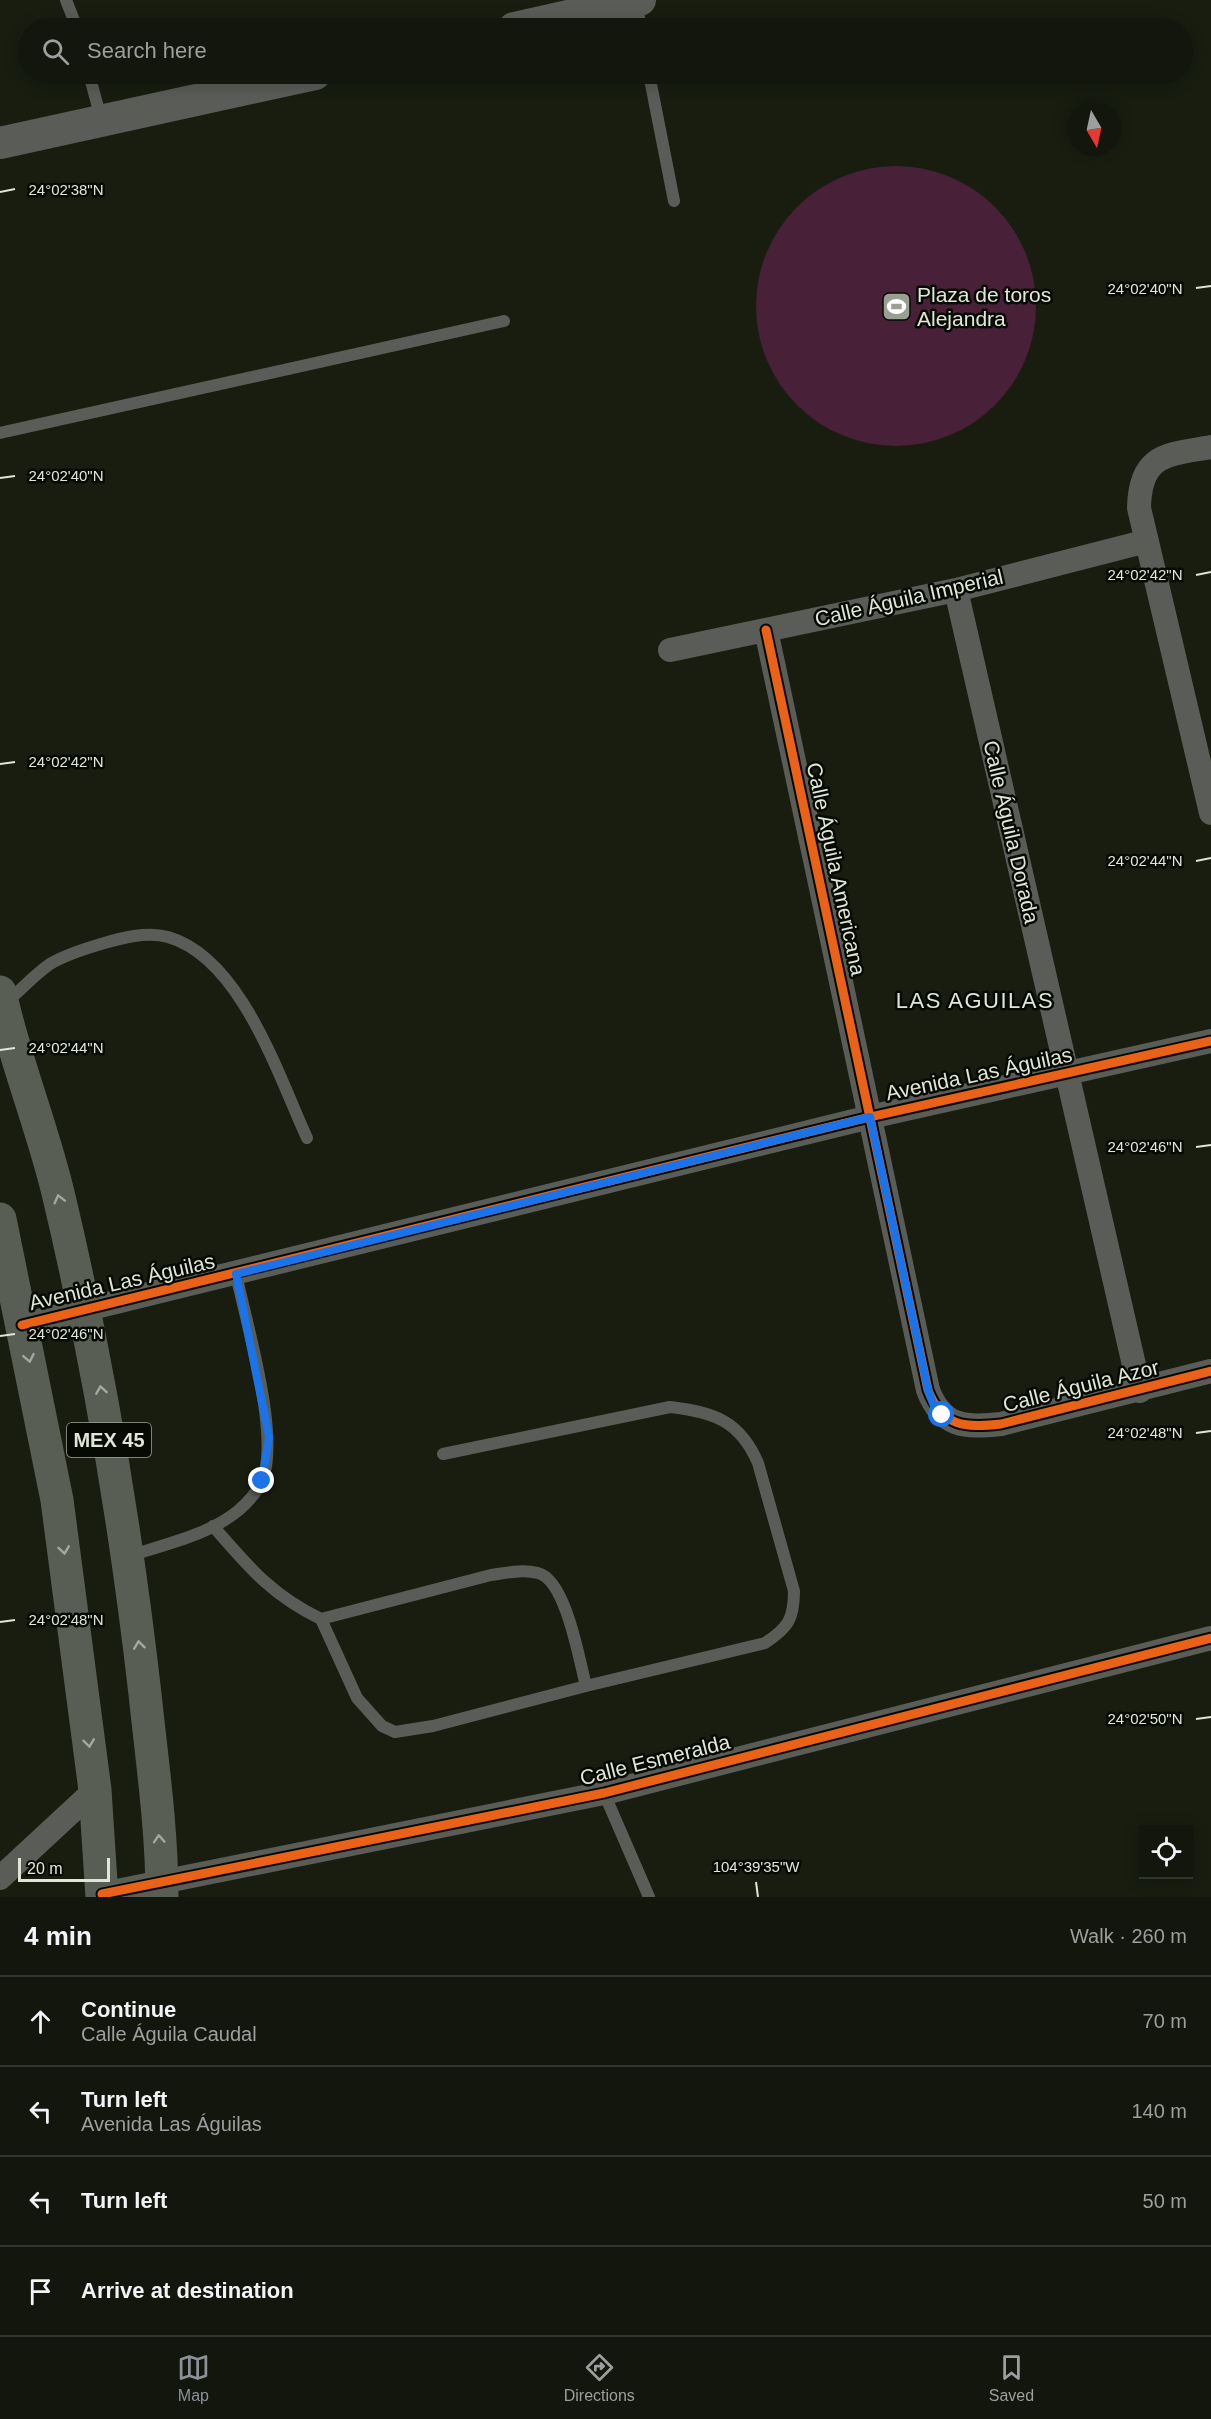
<!DOCTYPE html>
<html lang="en">
<head>
<meta charset="utf-8">
<style>
	:root { --surface:#12160c; --page:#1f231a; --text:#f1f3f6; --muted:#9c9f9d; --line:#31352d; --accent:#8c9099 }
	body { margin:0; font-family:Helvetica,sans-serif; background:var(--page); color:var(--text) }
	.controls { position:absolute; right:18px; bottom:18px; display:grid; overflow:hidden; border-radius:0px; box-shadow:0 3px 15px #0003 }
	.controls button { width:54px; height:54px; display:grid; place-items:center; padding:0; border:0; border-bottom:2px solid var(--line); background:var(--surface); color:var(--text); font:30px sans-serif }
	.compass { position:absolute; left:1067px; top:102px; width:54px; height:54px; border-radius:50%; background:var(--surface); box-shadow:0 3px 15px #0003; rotate:171deg }
	.scale { position:absolute; left:18px; bottom:15px; width:92px; box-sizing:border-box; padding-left:6px; border:3px solid #dfe6d6; border-top:0; font-size:16px; line-height:21px; white-space:nowrap; color:#dfe6d6; -webkit-text-stroke:4px #070a03; paint-order:stroke }
	.stop { position:absolute; width:18px; height:18px; margin:-14px; border:4px solid #1a73e8; border-radius:50%; background:#fff }
	.stop.end { background:#1a73e8; border-color:#fff; box-shadow:0 2px 6px #0008 }
	.list { margin:0; padding:0; list-style:none }
	h2 { display:flex; justify-content:space-between; align-items:center; height:78px; margin:0; padding:0 24px; font-size:26px }
	h2 small { font-size:20px; font-weight:400; color:var(--muted) }
	.list li { display:grid; grid-template-columns:39px 1fr auto; gap:18px; align-items:center; box-sizing:border-box; height:90px; padding:0 24px; border-top:2px solid var(--line) }
	.list b { display:block; font-size:22px; white-space:nowrap }
	.list p { margin:0; font-size:20px; white-space:nowrap; color:var(--muted) }
	.list em { font-size:20px; font-style:normal; color:var(--muted) }
	.icon { flex:none; width:33px; height:33px; fill:none; stroke:currentColor; stroke-width:2; stroke-linecap:round; stroke-linejoin:round }
	.map { position:relative; flex:none; width:1211px; height:1897px; overflow:hidden }
	.search { position:absolute; background:var(--surface); box-shadow:0 3px 15px #0003; left:18px; right:18px; top:18px; height:66px; display:flex; align-items:center; gap:15px; box-sizing:border-box; padding:0 21px; border-radius:33px; color:var(--muted); font-size:22px }
	.sheet { height:438px; background:var(--surface) }
	nav { display:flex; justify-content:space-around; align-items:center; box-sizing:border-box; height:84px; border-top:2px solid var(--line); background:var(--surface); font-size:16px; color:var(--muted) }
	nav a { display:grid; justify-items:center; gap:3px }
	nav .on { color:var(--accent) }
	.map>svg:first-child { display:block }
</style>
</head>
<body>
<div class="map">
<svg width="1211" height="1897" viewBox="0 0 1211 1897">
	<rect width="100%" height="100%" fill="#181d10"/>
	<path fill="#482038" d="M756 306a140 140 0 1 1 280 0a140 140 0 1 1-280 0Z"/>
	<g fill="none" stroke-linecap="round" stroke-linejoin="round">
		<path stroke="#5a5d57" stroke-width="12" d="M66,0L77,28
			M636,1L641,28
			M89,74L102,122
			M649,74L674,201
			M0,433L504,321
			M5,1003C20,991 34,975 50,964C65,955 84,949 101,944C121,938 147,931 168,937C241,958 278,1075 307,1138
			M213,1526C248,1566 271,1595 321,1619L491,1575C506,1573 522,1569 538,1573C566,1580 579,1659 586,1686L765,1643C788,1628 794,1619 794,1591L758,1463C740,1421 714,1412 670,1407L443,1454
			M129,1556C166,1544 209,1535 239,1510C248,1502 257,1492 262,1481C281,1438 246,1322 236,1274
			M321,1619L357,1698L382,1726L395,1732L433,1726L586,1686
			M604,1793L649,1897"/>
		<path stroke="#5a5d57" stroke-width="24" d="M1211,447C1166,455 1140,454 1139,508L1211,813
			M956,590L1140,1391
			M766,630L928,1390C942,1427 965,1428 1001,1424L1211,1371
			M670,650L956,590L1147,541
			M22,1325L870,1117L1211,1041
			M0,1878L95,1790
			M102,1894L604,1793L1211,1638"/>
		<path stroke="#5a5d57" stroke-width="32" d="M514,28L640,0
			M0,143L315,74"/>
		<path stroke="#595e55" stroke-width="33" d="M0,992C15,1062 43,1128 59,1197C98,1361 126,1527 145,1694C152,1761 162,1829 162,1897
			M0,1219L57,1500L95,1790L102,1897"/>
		<defs>
			<path id="cycleway" d="M766,630L928,1390C942,1427 965,1428 1001,1424L1211,1371
				M22,1325L870,1117L1211,1041
				M102,1894L604,1793L1211,1638"/>
		</defs>
		<use href="#cycleway" stroke="#070a03" stroke-width="13"/>
		<use href="#cycleway" stroke="#ea6118" stroke-width="9"/>
	</g>
	<defs><path id="oneway-chevron" d="M-2-3.5L2.5 0L-2 3.5" fill="none" stroke-width="1.6" stroke-linecap="round" stroke-linejoin="round" transform="scale(1.5)"/></defs>
	<g stroke="#a3a99c">
		<use href="#oneway-chevron" transform="translate(59 1199) rotate(-104)"/>
		<use href="#oneway-chevron" transform="translate(29 1358) rotate(79)"/>
		<use href="#oneway-chevron" transform="translate(101 1390) rotate(-99)"/>
		<use href="#oneway-chevron" transform="translate(64 1550) rotate(82)"/>
		<use href="#oneway-chevron" transform="translate(139 1645) rotate(-97)"/>
		<use href="#oneway-chevron" transform="translate(89 1743) rotate(83)"/>
		<use href="#oneway-chevron" transform="translate(159 1839) rotate(-94)"/>
	</g>
	<g fill="none" stroke-linecap="round" stroke-linejoin="round">
		<path stroke="#1a73e8" stroke-width="8" d="M262,1481L269,1437L236,1274L870,1117L928,1390L934,1406L942,1415"/>
	</g>
	<path fill="none" stroke="#dfe6d6" stroke-width="2" d="M0,192L15,189M1196,288L1211,286M0,478L15,476M1196,575L1211,572M0,764L15,762M1196,861L1211,858M0,1050L15,1048M1196,1147L1211,1145M0,1336L15,1334M1196,1433L1211,1431M0,1622L15,1620M1196,1719L1211,1717M756,1882L758,1897"/>
	<defs>
		<symbol id="stadium-square" viewBox="-11 -11 22 22"><rect x="-9" y="-9" width="18" height="18" rx="4" fill="#99a091" stroke="#070a03"/><path d="M0-5a6.5 5 0 1 0 0 10a6.5 5 0 1 0 0-10ZM-3.5-1.8h7v3.6h-7Z" fill="#fff"/></symbol>
	</defs>
	<g fill-rule="evenodd">
		<use href="#stadium-square" x="880" y="290" width="33" height="33"/>
	</g>
	<g text-anchor="middle" stroke-width="5" stroke-linejoin="round" paint-order="stroke">
		<rect fill="#070a03" stroke="#9ea497" stroke-width="1.5" x="67" y="1423" width="84" height="34" rx="4.5"/>
		<g font-size="20" font-weight="bold" fill="#dfe6d6">
			<text x="109" y="1447">MEX 45</text>
		</g>
		<g font-size="21" fill="#dfe6d6" stroke="#070a03" text-anchor="start">
			<text x="917" y="302">Plaza de toros<tspan x="917" dy="24">Alejandra</tspan></text>
		</g>
		<g font-size="21" fill="#dfe6d6" stroke="#070a03">
			<text transform="translate(909 598) rotate(-13)" y="7">Calle Águila Imperial</text>
			<text transform="translate(1011 832) rotate(77)" y="7">Calle Águila Dorada</text>
			<text transform="translate(836 869) rotate(78)" y="7">Calle Águila Americana</text>
			<text transform="translate(979 1074) rotate(-12)" y="7">Avenida Las Águilas</text>
			<text transform="translate(122 1282) rotate(-13)" y="7">Avenida Las Águilas</text>
			<text transform="translate(1081 1386) rotate(-14)" y="7">Calle Águila Azor</text>
			<text transform="translate(655 1760) rotate(-14)" y="7">Calle Esmeralda</text>
		</g>
		<g font-size="22" letter-spacing="1.5" fill="#dfe6d6" stroke="#070a03">
			<text x="975" y="1008">LAS AGUILAS</text>
		</g>
	</g>
	<g font-size="15" text-anchor="middle" fill="#dfe6d6" stroke="#070a03" stroke-width="5" stroke-linejoin="round" paint-order="stroke">
		<text x="66" y="195">24°02'38"N</text>
		<text x="1145" y="294">24°02'40"N</text>
		<text x="66" y="481">24°02'40"N</text>
		<text x="1145" y="580">24°02'42"N</text>
		<text x="66" y="767">24°02'42"N</text>
		<text x="1145" y="866">24°02'44"N</text>
		<text x="66" y="1053">24°02'44"N</text>
		<text x="1145" y="1152">24°02'46"N</text>
		<text x="66" y="1339">24°02'46"N</text>
		<text x="1145" y="1438">24°02'48"N</text>
		<text x="66" y="1625">24°02'48"N</text>
		<text x="1145" y="1724">24°02'50"N</text>
		<text x="756" y="1872">104°39'35"W</text>
	</g>
</svg>
<div class="controls">
<button><svg class="icon" aria-label="locate" viewBox="0 0 24 24"><circle cx="12" cy="12" r="6"/><path d="M12 2v4M12 18v4M2 12h4M18 12h4"/></svg></button>
</div>
<svg class="compass" viewBox="-18 -18 36 36"><path d="M0-13l5 13h-10z" fill="#e53935"/><path d="M0 13l5-13h-10z" fill="#9c9f9d"/></svg>
<div class="scale">20 m</div>
<div class="stop" style="left:942px;top:1415px"></div>
<div class="stop end" style="left:262px;top:1481px"></div>
<div class="search"><svg class="icon" aria-label="search" viewBox="0 0 24 24"><circle cx="10" cy="10" r="6"/><path d="M15 15l6 6"/></svg>Search here</div>
</div>
<section class="sheet">
<h2>4 min<small>Walk · 260 m</small></h2>
<ul class="list">
<li><svg class="icon" aria-label="ahead" viewBox="0 0 24 24"><path d="M12 20V5M6 11l6-6 6 6"/></svg><div><b>Continue</b><p>Calle Águila Caudal</p></div><em>70 m</em></li>
<li><svg class="icon" aria-label="left" viewBox="0 0 24 24"><path d="M17 20v-9H6M10 6l-5 5 5 5"/></svg><div><b>Turn left</b><p>Avenida Las Águilas</p></div><em>140 m</em></li>
<li><svg class="icon" aria-label="left" viewBox="0 0 24 24"><path d="M17 20v-9H6M10 6l-5 5 5 5"/></svg><div><b>Turn left</b></div><em>50 m</em></li>
<li><svg class="icon" aria-label="arrive" viewBox="0 0 24 24"><path d="M6 21V4h12l-3 4 3 4H6"/></svg><div><b>Arrive at destination</b></div></li>
</ul>
</section>
<nav>
<a class="on"><svg class="icon" aria-label="map" viewBox="0 0 24 24"><path d="M3 6l6-2 6 2 6-2v14l-6 2-6-2-6 2zM9 4v14M15 6v14"/></svg>Map</a>
<a><svg class="icon" aria-label="directions" viewBox="0 0 24 24"><path d="M12 3l9 9-9 9-9-9zM9 14v-3h6M13 9l2 2-2 2"/></svg>Directions</a>
<a><svg class="icon" aria-label="saved" viewBox="0 0 24 24"><path d="M7 4h10v16l-5-4-5 4z"/></svg>Saved</a>
</nav>
</body>
</html>
